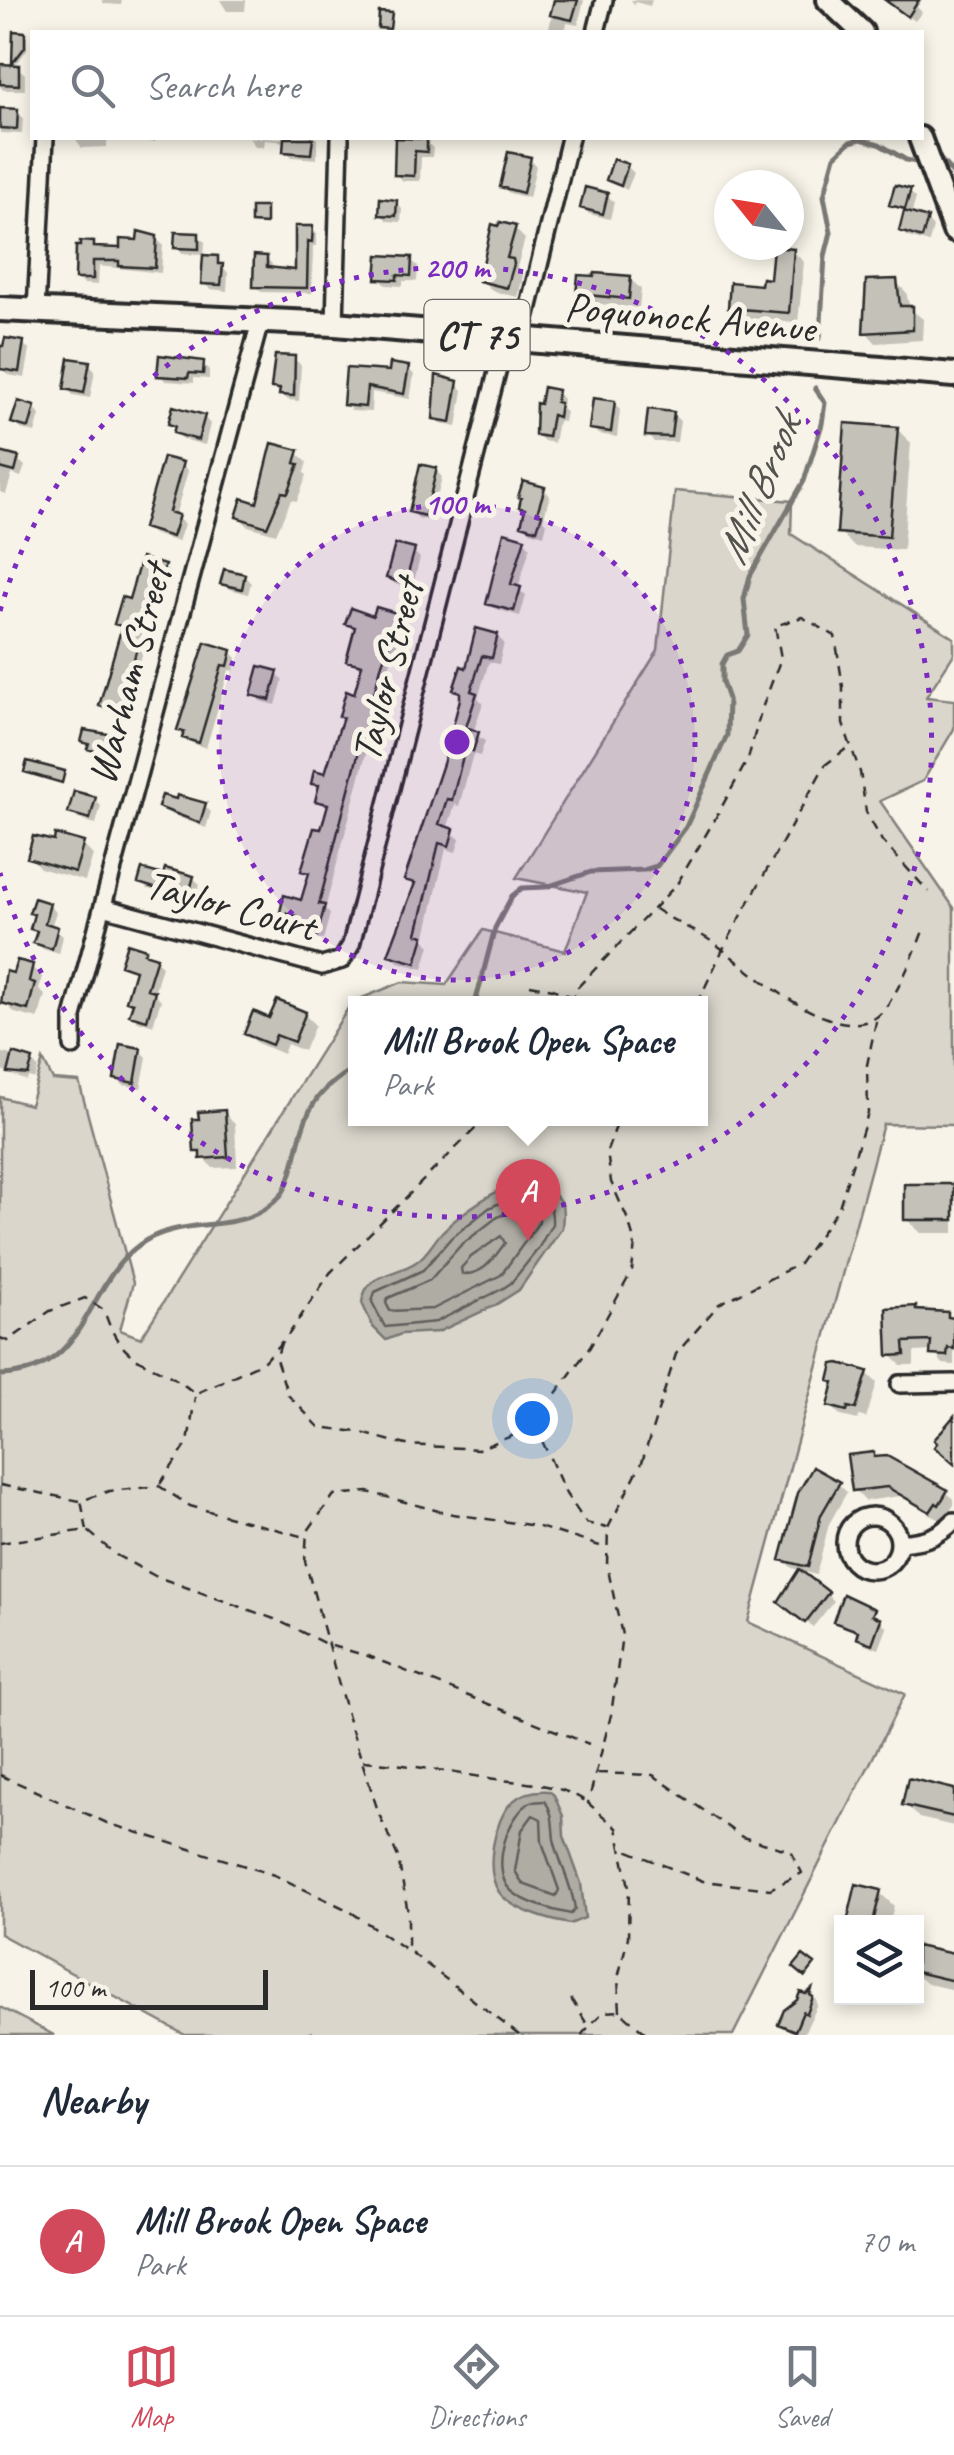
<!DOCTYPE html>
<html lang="en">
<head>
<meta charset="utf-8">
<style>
	:root { --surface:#fff; --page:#f2f2f3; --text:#1f2937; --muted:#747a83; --line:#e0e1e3; --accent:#d1495b }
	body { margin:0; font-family:Caveat,sans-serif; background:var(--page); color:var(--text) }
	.controls { position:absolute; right:30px; bottom:30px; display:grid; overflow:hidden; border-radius:0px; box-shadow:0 5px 15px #0003 }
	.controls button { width:90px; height:90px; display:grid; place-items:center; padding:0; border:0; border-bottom:2px solid var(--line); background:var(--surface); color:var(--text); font:50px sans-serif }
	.compass { position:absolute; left:714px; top:170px; width:90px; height:90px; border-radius:50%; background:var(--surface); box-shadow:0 5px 15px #0003; rotate:300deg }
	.scale { position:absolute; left:30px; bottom:25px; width:238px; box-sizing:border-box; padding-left:10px; border:5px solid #2b2b2b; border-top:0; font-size:28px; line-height:35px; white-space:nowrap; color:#2b2b2b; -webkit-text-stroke:8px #f7f3e8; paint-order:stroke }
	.you { position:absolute; left:532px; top:1418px; width:35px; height:35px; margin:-25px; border:8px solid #fff; border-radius:50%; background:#1a73e8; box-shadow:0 0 0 15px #1a73e833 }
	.badge { display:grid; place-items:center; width:65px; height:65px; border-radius:50%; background:var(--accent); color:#fff; font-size:32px; font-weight:700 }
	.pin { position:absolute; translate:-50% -82px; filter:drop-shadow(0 2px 5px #0008) }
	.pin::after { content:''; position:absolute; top:52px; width:35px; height:30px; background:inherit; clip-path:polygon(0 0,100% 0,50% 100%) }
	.popup { position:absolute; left:348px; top:996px; width:360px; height:130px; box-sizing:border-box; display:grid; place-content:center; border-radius:0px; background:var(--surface); filter:drop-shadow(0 2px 8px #0005); font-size:32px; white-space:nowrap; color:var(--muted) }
	.popup b { font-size:38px; color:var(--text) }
	.popup::after { content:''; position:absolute; left:50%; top:100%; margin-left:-20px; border:20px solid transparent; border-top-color:var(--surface) }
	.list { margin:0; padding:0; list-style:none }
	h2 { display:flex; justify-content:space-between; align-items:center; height:130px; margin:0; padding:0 40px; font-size:42px }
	h2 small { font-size:32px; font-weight:400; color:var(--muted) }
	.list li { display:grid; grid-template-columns:65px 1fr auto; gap:30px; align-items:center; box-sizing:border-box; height:150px; padding:0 40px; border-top:2px solid var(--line) }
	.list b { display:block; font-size:38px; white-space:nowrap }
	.list p { margin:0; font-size:32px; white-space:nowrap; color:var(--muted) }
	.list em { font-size:32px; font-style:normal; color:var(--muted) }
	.icon { flex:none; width:55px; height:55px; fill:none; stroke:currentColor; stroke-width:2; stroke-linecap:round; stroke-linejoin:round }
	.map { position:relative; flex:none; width:954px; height:2035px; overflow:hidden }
	.search { position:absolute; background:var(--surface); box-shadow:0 5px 15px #0003; left:30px; right:30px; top:30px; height:110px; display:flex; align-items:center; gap:25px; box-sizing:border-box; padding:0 35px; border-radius:0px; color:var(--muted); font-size:38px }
	.sheet { height:280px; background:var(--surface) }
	nav { display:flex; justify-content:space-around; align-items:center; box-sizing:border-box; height:140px; border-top:2px solid var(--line); background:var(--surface); font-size:28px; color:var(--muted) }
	nav a { display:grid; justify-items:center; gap:5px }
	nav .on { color:var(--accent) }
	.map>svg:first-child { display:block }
</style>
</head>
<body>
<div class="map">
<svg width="954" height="2035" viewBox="0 0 954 2035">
	<rect width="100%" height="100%" fill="#f7f3e8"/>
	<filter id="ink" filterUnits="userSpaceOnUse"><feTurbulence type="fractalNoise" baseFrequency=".01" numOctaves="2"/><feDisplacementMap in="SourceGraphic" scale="20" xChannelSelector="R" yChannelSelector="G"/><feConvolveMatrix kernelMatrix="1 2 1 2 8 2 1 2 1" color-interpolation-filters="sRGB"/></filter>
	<g filter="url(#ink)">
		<path fill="#dad6cc" stroke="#82807c" stroke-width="2.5" fill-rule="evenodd" d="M675,491L792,501L791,534L954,638V654L926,697L954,700V729L923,781L880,801L954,908V1125L883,1124L748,1622L905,1694L733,2035H317L311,2032L309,2035H185L0,1934V1097L30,1105L43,1060L53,1080L79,1082L133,1283L120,1330L141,1338L352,1002L402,982L446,985L483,930L565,951L587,892L516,878L658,650ZM356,1004H700V1118H356Z
			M0,2007L54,2035H0Z"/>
		<path fill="#afaca4" stroke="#7a7874" stroke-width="2.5" d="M523,1181L550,1188L562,1204L563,1214L562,1228L519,1290L494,1306L438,1332L401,1334L386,1340L373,1327L362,1303C365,1272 396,1276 416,1262C427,1255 433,1242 442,1232C463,1211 495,1189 523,1181Z
			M549,1791L554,1795L563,1816L564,1836L581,1883L585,1918L570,1924C549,1920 511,1910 499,1892C484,1870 494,1820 512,1802C523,1792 535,1790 549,1791Z"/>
		<path fill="#0003" d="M101,0H122L121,5L105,4Z
			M220,0H246L245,11H227Z
			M552,0H584L578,25L567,23L565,32H548L554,7Z
			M631,0H652L650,6L635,2V6Z
			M898,0H922L917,7L922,12L915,21L901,11Z
			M15,34L27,37V50L16,64Z
			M0,67L18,68L25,74V90H3L0,86Z
			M0,111H16L23,118L22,134L0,133Z
			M75,138H107V147L82,148Z
			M135,138H155V142L139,141Z
			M249,138H317V159L292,157L286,151L287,142L265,140L264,147L255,146Z
			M397,141L426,142L433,148L432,157H421L420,181H403L396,174Z
			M530,159L536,166L529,198L509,193L502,186Z
			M627,166L634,173L627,190L609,180Z
			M909,191L916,198L911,216L927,220L933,227L929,243L908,237L902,230L907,213L892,204Z
			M607,195L614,202L610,219L589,214L583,207Z
			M396,202L402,209L401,222L388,221L381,214Z
			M514,228L525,239L517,267L523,276L518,297L492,291L482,280Z
			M312,229L317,234V246H313L312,293L261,292L255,286L266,258L272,264L271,270L297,273Z
			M198,235L205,242L204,255L183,254L177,247Z
			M156,238L163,245L161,273L99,266L98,285L84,284L77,278L93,244L98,250L122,251Z
			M793,251L804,262L798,323L741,318L731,307L772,282Z
			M217,259L228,273L227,291L210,289L204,283Z
			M411,260L418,266L417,281H403V286L386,285L379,278Z
			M630,279L641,289L639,308L589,303L578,293Z
			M896,282L906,292L910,309L923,319L922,340L876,343L866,332Z
			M23,344L30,350L25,378L8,375L2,368L0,358Z
			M294,359L301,365L299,401L288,400L273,387Z
			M88,363L95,370L90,398L73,395L67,388Z
			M203,364L209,370V379L194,378V383L166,381L160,375Z
			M408,368L414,375L410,399L372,392L371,412L352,411L346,404L348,371L391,374Z
			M457,384L463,390L457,427L442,424L435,418Z
			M557,392L563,399L562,408L566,412L564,422L558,421L554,443L544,441L537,434Z
			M614,403L620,410L617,437L598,434L592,428Z
			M34,408L40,415L35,433L21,429L14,422Z
			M673,414L680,421L677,442H654L648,435Z
			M204,417L210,424L205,445L182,439L170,423Z
			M897,429L911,443L903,550L854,547L840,532Z
			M297,453L307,462L304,473L307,475L297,501L291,500L276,534L248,526L238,516L258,506Z
			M0,454L18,460L25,466L21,477L12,474L6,494L0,492Z
			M182,465L188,471L175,516L184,524L178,542L153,534L146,527Z
			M435,470L442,477L431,521L418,518L412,511Z
			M544,489L550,496L543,520L547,523L544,535L530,531L524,524L527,512L522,507Z
			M524,540L530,547L518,589L526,596L520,616L496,609L489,603Z
			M414,552L420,558L412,589L395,584L388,577Z
			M163,567L170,573L165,591L155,588L138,646L143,651L132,696L137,701L131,719L108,712L102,705L123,630L116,623L130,602Z
			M244,576L251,583L248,594L230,589L223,583Z
			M399,616L405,622L388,670L325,909L330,914L323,940L314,938L298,920L289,918L282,911L303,902L311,877L304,870L323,832L329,808L317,800L320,789L314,783L326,776L363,669L349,660L355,630L348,623Z
			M497,636L504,643L499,664L489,662L478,698L483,703L473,733L485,741L480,756L473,754L459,806L455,805L447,829L460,839L456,852L446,849L425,940L430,945L423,969L398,962L391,954L416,888L407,879L445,765L463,695L456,689Z
			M207,645L231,652L237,658L234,671L229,670L206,748L192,743L180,729Z
			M276,673L283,680L276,705L260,701L254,694Z
			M113,737L120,743L115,760L96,755L84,741Z
			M94,799L101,806L96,824L78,819L71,812Z
			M204,805L211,812L206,828L168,813L161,806Z
			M55,844H82L93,855L85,881L40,868L30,857Z
			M165,878H193L200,884L197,895L188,893L187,897L168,892L167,894L148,889L141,883Z
			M49,905L56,912L51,927L63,936L59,954L43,949L36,943L38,934L33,928Z
			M144,951L162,966L154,993L161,1000L153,1025L138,1021L132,1014L134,1006L129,1000L137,973L123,964Z
			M32,967L42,977L39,990L45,995L38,1019L15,1013L4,1002L15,976Z
			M304,1014L315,1025L304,1051L287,1044L283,1054L257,1043L247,1033L271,1021Z
			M140,1050L147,1057L141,1088L123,1085L116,1078Z
			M0,1052L32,1061L38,1068L35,1079L28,1077L27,1081L2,1071Z
			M224,1113L235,1124L237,1167L213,1168L196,1151Z
			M954,1186V1233H921L906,1219Z
			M915,1309L919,1312L947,1315L954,1320V1365L943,1364L933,1351L914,1352V1365H901L890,1355Z
			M867,1373L877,1383L866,1418L859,1416L858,1420L841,1416L831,1406L836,1385L831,1380Z
			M873,1455L946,1492L954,1499V1505L942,1521L900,1496L865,1501L855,1490Z
			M838,1484L847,1492L829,1524L816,1575L792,1568L783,1559Z
			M827,1594L834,1601L813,1627L788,1608Z
			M873,1611L887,1628L879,1649L865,1644L859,1637L860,1634L843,1627L836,1621Z
			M954,1789V1826L919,1818L905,1804Z
			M858,1887L879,1892L894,1906L890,1922H850Z
			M916,1942L928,1951L954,1957V1990L928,1984L916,1976Z
			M812,1992L818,2005L803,2035L788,2030L781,2023Z"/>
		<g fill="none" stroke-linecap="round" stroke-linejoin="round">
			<path stroke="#605f5b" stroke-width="2.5" d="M525,1191C546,1193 553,1204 552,1224L538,1249L511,1283L502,1289L436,1322L385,1327L372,1302L375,1292L423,1270L451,1238L489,1208Z
				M525,1204L539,1209V1222L501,1275L433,1309L390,1311L386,1303L388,1298L430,1280L460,1246L496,1218Z
				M501,1236L505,1243C493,1259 484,1275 462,1274L461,1268L471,1257Z
				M531,1802L545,1801C554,1814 552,1824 554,1839C559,1863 572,1884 575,1909L571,1914C554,1911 517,1901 507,1886C492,1863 509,1814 531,1802Z
				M533,1815L541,1819L542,1842L559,1890L556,1896L523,1884L515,1871L522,1830Z"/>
			<path stroke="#7a7874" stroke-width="5" d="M941,160L954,175
				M820,338L825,256L831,232L824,196L835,156L850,142L861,139L879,144L906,160L916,162
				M475,1004L495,928L512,896L522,888L546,887L591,872L644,870L657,866L686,827L727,735L728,699L722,682V664L727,655L738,651L748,635L744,599L750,576L804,481L822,424L825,403L815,388
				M0,1375C88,1373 84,1286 139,1245C183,1212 244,1239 281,1195C289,1185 292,1170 295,1159C305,1113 313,1091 356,1067"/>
		</g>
		<path fill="#c4c1b9" stroke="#2b2b2b" stroke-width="2.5" d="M554,0H578L572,20L550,15Z
			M885,0H919L908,17Z
			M379,12L392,13L390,29L378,28Z
			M13,31L25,32V47L12,64Z
			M0,64L19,65V85L0,84Z
			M0,108L18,109L17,129L0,128Z
			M284,138H313L311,154L283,152Z
			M395,138L427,139V152L415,151L414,176L394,175Z
			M508,152L531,157L523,193L500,187Z
			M613,159L628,164L621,186L606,180Z
			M895,185L911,189L905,209L889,205Z
			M585,187L608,193L603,214L580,208Z
			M380,198L397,200L396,216L379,215Z
			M251,207H266V224L251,223Z
			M904,211L928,218L922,238L899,231Z
			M500,222L516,226L507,258L513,259L514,264L507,288L479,281L492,224L498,226Z
			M295,226H313L312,242L308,241L307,288L253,287L254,255L267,256V267L295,270Z
			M138,231L157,236L155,268L119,266V261H93V279H75L76,246H80V241L94,242V247L120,248V239L137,240Z
			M175,232L199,233V249L174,248Z
			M773,247L794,249L789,313L728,308L730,282L761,285L762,278L770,279Z
			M203,255L218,256V264H223L221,285L201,284Z
			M378,255L412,257L411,276L397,275V280L376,279Z
			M595,273L631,276L629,299L576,294L578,275L594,276Z
			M897,279L900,306H913V330L863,333L866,280Z
			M5,338L24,341L19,372L0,369V346H3Z
			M159,355L204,361L203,374L189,373L188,378L157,376Z
			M275,355L295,356L294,396L279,395L280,389L271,388Z
			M69,358L90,361L84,393L64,389Z
			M390,363L409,366L404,394L367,387L365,407L343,405L346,368L389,371Z
			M436,375L458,381L451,422L433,419Z
			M543,387L558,390L556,402L560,403L558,417L552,415L548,437L535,435L536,403L540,404Z
			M593,398L615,401L611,432L589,429Z
			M18,401L35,406L29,428L11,423Z
			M173,406L205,415L198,440L173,433L175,426L168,424Z
			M648,409L674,412L671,437L645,436Z
			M845,423L898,427L889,537L837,533Z
			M272,443L299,450L295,463L299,464L288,493L282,492L267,527L236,517L242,498L257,503Z
			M0,452L19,457L15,472L0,468Z
			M163,457L183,462L169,512L179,515L172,537L143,528Z
			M420,464L437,468L425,516L409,512Z
			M523,481L545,487L537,513L542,514L537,530L521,525L525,509L519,507L521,498L518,497Z
			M504,532L525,538L511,584L521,587L514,611L486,604Z
			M395,544L415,549L405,584L386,578Z
			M141,558L165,565L158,586L149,583L132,641L138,643L126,691L132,692L125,714L99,706L122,626L114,624L122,597L129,599Z
			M224,569L245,574L242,589L220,584Z
			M376,607L400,614L382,663L319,904L325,905L317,936L305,933L304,923L296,921L297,916L280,912L284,895L301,900L309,873L301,871L314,828L321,829L328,804L315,801L319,785L311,784L314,770L325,773L343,717L339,716L346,691L354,694L362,665L346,661L355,627L345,624L351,608L373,616Z
			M476,628L498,634L492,658L482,656L471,691L477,693L466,727L479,732L473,751L465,748L452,800L447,799L439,824L454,829L449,846L439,843L417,934L424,936L416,963L388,955L415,883L404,880L443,764L460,699V692L453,690L461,666L466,668Z
			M205,642L232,650L228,666L222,665L199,743L182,738L184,732L177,730Z
			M259,666L278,671L270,700L251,695Z
			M84,730L114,735L109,755L87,749L89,744L81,742Z
			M27,761L65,771L62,783L24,772Z
			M74,791L96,797L90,819L68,813Z
			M162,795L176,799L177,795L206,803L200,823L158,807Z
			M55,834L84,842L75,872L27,858L33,836L54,841Z
			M165,868L194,876L190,890L181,888L180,892L161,887V890L138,883L142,869L163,875Z
			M34,898L50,903L45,923L58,927L52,949L33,943L37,931L30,929L34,914L29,913Z
			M127,943L146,949L144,953L157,957L147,989L155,991L147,1020L129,1015L133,1003L126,1001L135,970L120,965Z
			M17,960L33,964L29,981L35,983L28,1010L1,1003L6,971L13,973Z
			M277,1000L306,1012L294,1042L276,1035L272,1045L244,1034L253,1011L269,1018Z
			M120,1044L141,1048L135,1083L114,1079Z
			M13,1053L33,1059L28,1075L8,1073Z
			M225,1110L228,1157L200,1159V1152H194L192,1119H199L198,1112Z
			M904,1184H954V1220H904Z
			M916,1306V1310L948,1312V1317L954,1318V1349L948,1348L947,1356L930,1355L931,1341L904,1342L905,1355L888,1356L886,1308Z
			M839,1363L868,1371L856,1409L848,1407L847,1411L828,1406L834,1382L829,1381L833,1364Z
			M954,1416V1464L934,1447L937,1443L934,1440Z
			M874,1452V1457L887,1456L948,1490L939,1505L936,1503L930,1512L887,1487L852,1491L847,1455Z
			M813,1467L840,1482L821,1515L808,1567L780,1560L798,1493Z
			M799,1569L829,1592L805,1623L778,1602Z
			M843,1594L875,1609L872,1615L881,1619L872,1644L856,1638L858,1631L833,1622Z
			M908,1778L954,1789V1817L902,1805Z
			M856,1884L881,1890L873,1922H847Z
			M916,1946L954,1954V1981L916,1972Z
			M803,1955L815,1964L805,1977L793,1967Z
			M812,1989L810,1995L813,1997L807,2014L803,2012L795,2031L778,2024L784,2010L797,2000L800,1992L806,1994Z"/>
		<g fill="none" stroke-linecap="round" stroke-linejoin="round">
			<defs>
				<path id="street" d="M596,32L604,0
					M36,310L45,138
					M335,324L340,138
					M521,339L570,138
					M103,907L322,966L342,960L351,945L506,337
					M73,1046V1017L260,322
					M900,1384L954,1383
					M845 1543a27 27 0 1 1 54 0a27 27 0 1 1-54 0Z
					M899,1543C923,1541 937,1538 954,1521"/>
				<path id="secondary" d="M828,0L862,32
					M920,138L954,231"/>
				<path id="primary" d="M0,309L335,324L954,375"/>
			</defs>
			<use href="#street" stroke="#2b2b2b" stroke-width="22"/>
			<use href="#secondary" stroke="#2b2b2b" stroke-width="28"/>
			<use href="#primary" stroke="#2b2b2b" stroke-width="30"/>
			<path stroke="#2b2b2b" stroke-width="2.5" stroke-dasharray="10 8" stroke-linecap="butt" d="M655,909C676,923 702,933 721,948C753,973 831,1043 875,1018C893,1007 915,952 923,931
				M530,985L553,989L572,997
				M572,1004L575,990L677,884L715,819L748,759L761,711L781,658L775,626L802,617L835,636L843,687V724L860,772L866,812L882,841L929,892
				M697,1004L723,949L825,765L851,745
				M0,1338L8,1341L50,1311L85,1298L104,1310C123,1372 153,1356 195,1394L263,1362L289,1334L330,1273L486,1118
				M281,1343L276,1359L288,1395L319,1427L358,1432L406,1445L478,1449L530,1429L590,1347L632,1271L635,1243L628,1220L611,1182L607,1151L619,1118
				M535,1425L566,1494L586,1523L607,1528
				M160,1484L188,1443L195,1397
				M0,1485L80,1501
				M87,1530L81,1501L109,1491L159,1486L190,1506L305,1537
				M0,1543L87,1530L116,1555L155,1576L277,1620L328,1645L368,1656L589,1744
				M363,1761C406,1764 447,1772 489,1778C524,1784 558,1782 588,1803
				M597,1773L653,1775L742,1837L791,1851L802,1873L770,1889L703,1881L621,1848
				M0,1775L107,1823L274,1875L348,1910L405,1949
				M571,1999L587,2024
				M620,2011L618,1978L628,1937L629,1887L617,1828L588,1803L611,1715L622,1635L607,1565L608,1528L642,1462L676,1354L719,1304L799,1264L839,1207L868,1113L867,1065L877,1017
				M519,2035L408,1950V1913L398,1857L379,1814L348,1718L305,1561L307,1532L334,1495L368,1492L446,1513L536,1526L606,1548
				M581,2035L603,2012L620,2011L648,2035"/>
			<use href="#street" stroke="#f7f3e8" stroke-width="15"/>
			<use href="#secondary" stroke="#f7f3e8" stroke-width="20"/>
			<use href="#primary" stroke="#f7f3e8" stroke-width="22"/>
		</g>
	</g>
	<circle cx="457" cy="742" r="238" fill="#7b2cbf" fill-opacity=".12"/>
	<g fill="none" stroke="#7b2cbf" stroke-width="5" stroke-dasharray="5 10">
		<circle cx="457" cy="742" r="238"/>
		<path d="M0 611A475 475 0 1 1 0 873"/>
	</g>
	<g text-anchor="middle" stroke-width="10" stroke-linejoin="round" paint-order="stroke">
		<rect fill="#f7f3e8" stroke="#686764" stroke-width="2.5" x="424.5" y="300" width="105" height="70" rx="8"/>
		<g font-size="40" font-weight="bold" fill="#2b2b2b">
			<text x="477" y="349">CT 75</text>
		</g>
		<g font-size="42" fill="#2b2b2b" stroke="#f7f3e8">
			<text transform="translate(690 316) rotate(5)" y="15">Poquonock Avenue</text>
			<text transform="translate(386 670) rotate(-76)" y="15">Taylor Street</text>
			<text transform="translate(128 674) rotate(-75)" y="15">Warham Street</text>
			<text transform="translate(231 904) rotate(15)" y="15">Taylor Court</text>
		</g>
		<g font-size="45" font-style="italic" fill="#53524f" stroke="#f7f3e8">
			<text transform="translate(757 489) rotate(-68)" y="16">Mill Brook</text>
		</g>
	</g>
	<circle cx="457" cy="742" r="15" fill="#7b2cbf" stroke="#f7f3e8" stroke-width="5"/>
	<g font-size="30" text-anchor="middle" font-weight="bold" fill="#7b2cbf" stroke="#f7f3e8" stroke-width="10" stroke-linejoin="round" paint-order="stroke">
		<text x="457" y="278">200 m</text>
		<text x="457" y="514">100 m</text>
	</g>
</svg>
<div class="controls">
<button><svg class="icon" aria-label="layers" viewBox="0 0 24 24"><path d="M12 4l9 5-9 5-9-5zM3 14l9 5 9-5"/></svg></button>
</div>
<svg class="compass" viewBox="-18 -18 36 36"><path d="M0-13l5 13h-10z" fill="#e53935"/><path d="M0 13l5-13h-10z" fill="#747a83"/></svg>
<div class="scale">100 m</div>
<div class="you"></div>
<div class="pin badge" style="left:528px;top:1241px">A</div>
<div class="popup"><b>Mill Brook Open Space</b>Park</div>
<div class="search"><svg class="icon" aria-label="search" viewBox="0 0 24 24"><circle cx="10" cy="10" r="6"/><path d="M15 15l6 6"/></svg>Search here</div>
</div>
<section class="sheet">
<h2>Nearby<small></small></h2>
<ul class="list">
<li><span class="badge">A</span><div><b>Mill Brook Open Space</b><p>Park</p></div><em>70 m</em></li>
</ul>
</section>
<nav>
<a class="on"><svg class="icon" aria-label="map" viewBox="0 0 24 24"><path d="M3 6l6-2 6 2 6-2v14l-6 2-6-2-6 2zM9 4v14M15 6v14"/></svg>Map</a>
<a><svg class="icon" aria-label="directions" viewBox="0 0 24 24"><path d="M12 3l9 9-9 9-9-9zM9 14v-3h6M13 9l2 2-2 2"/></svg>Directions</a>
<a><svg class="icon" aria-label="saved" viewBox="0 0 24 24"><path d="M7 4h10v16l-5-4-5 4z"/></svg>Saved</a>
</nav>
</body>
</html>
